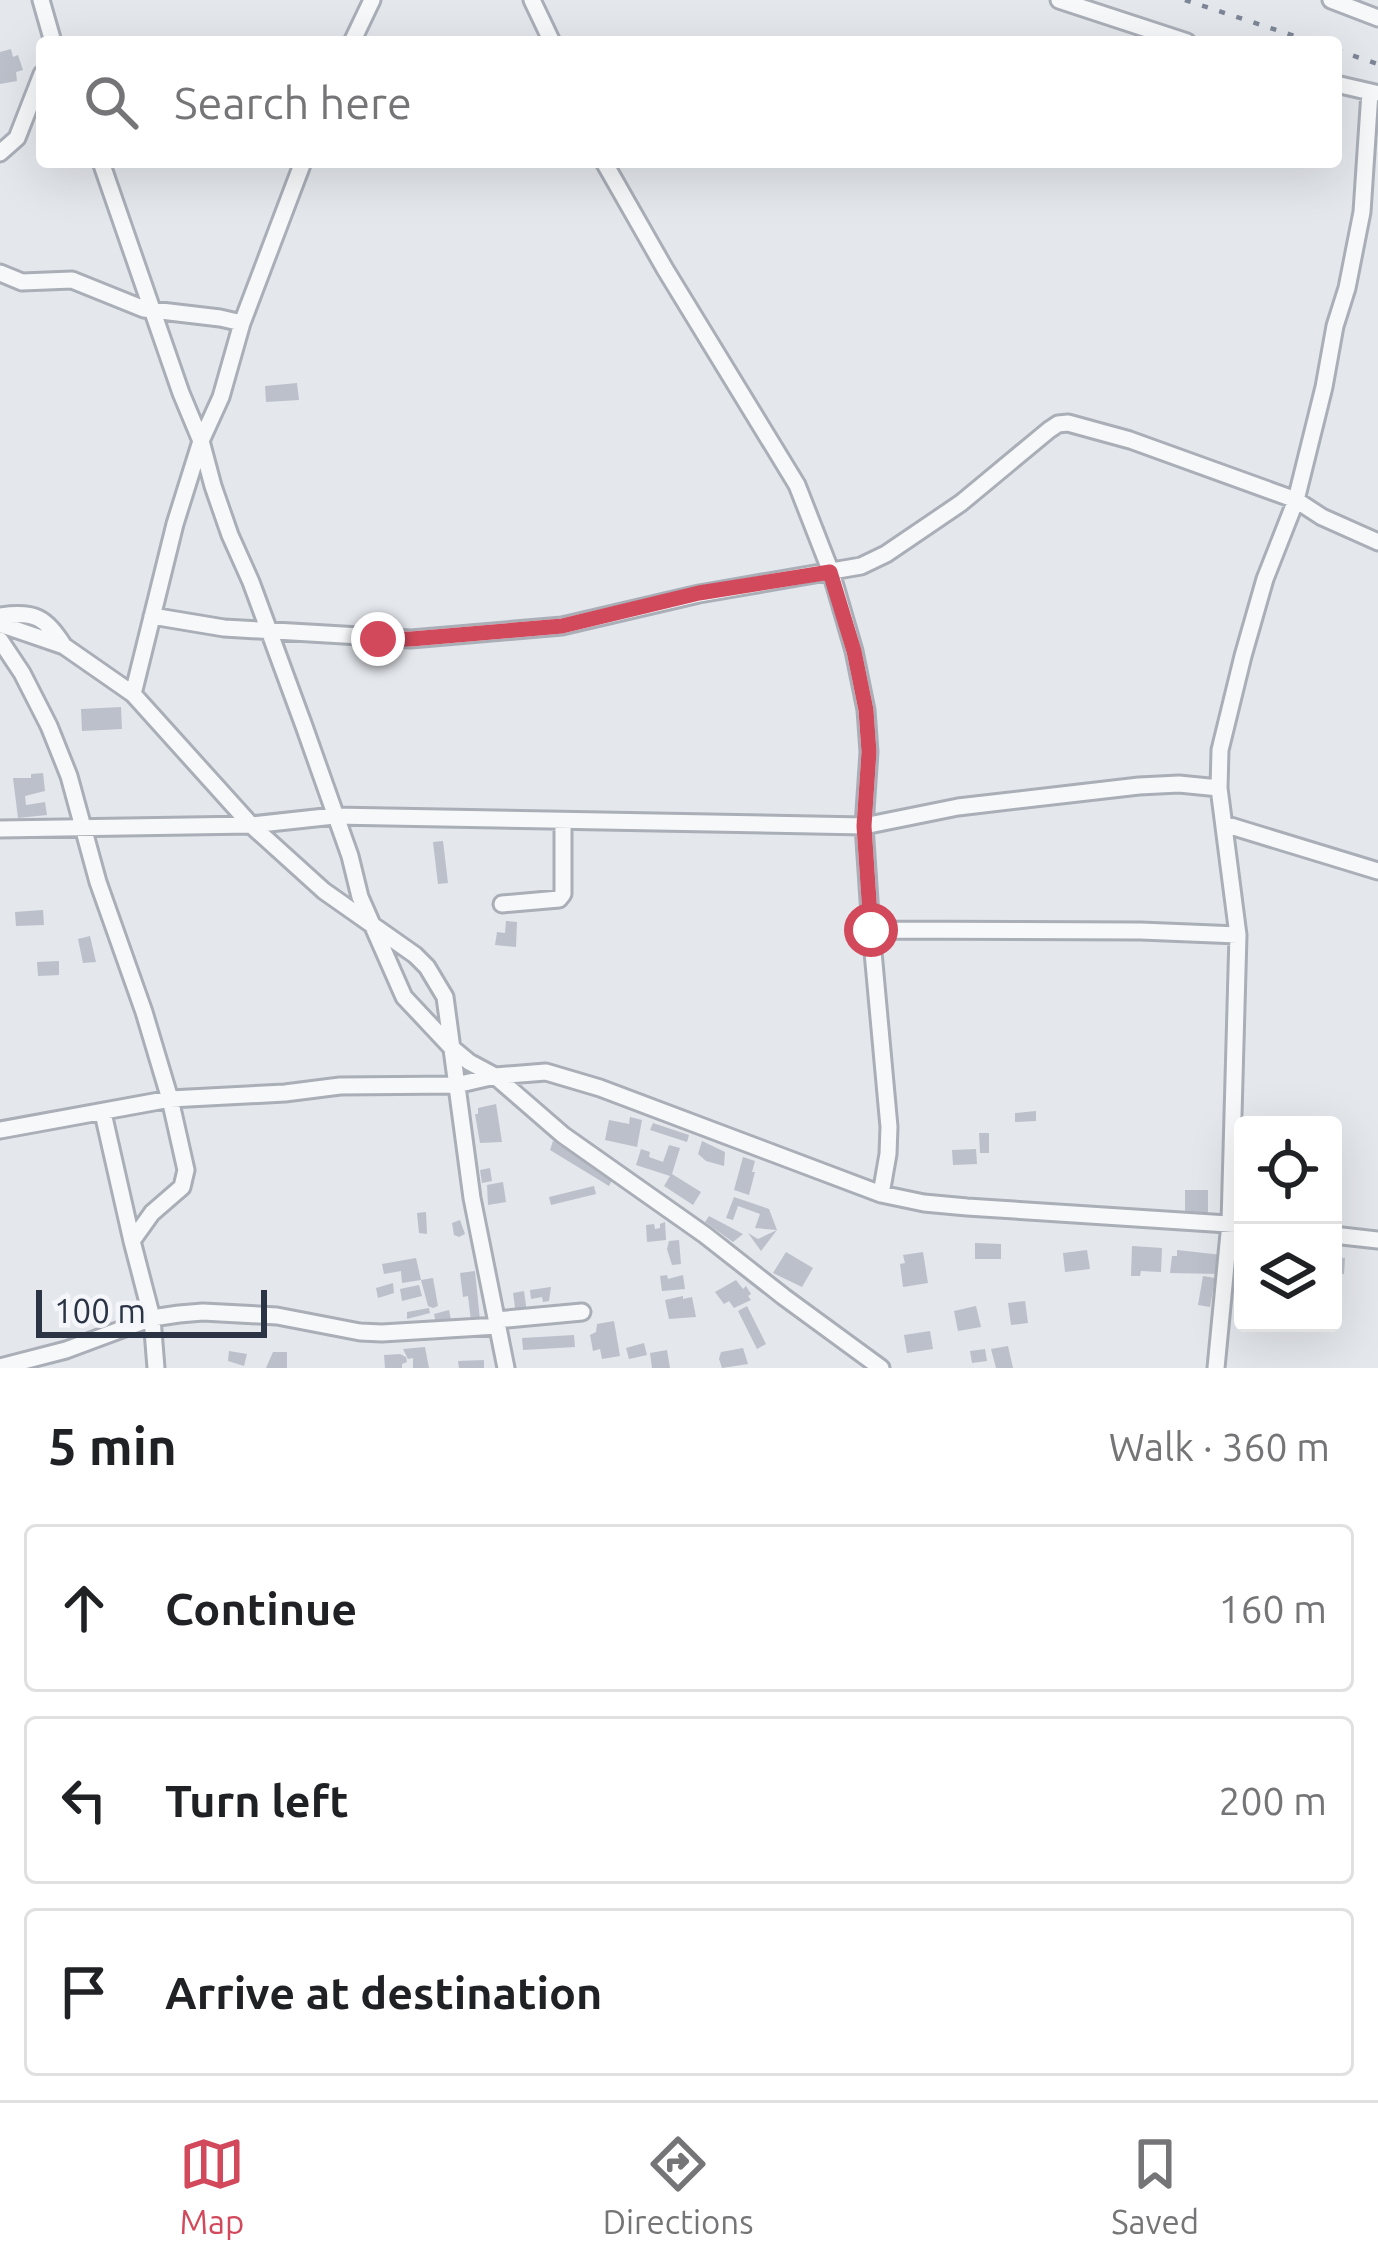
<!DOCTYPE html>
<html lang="en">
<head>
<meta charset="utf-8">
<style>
	:root { --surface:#fff; --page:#f6f6f6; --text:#202124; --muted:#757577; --line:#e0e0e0; --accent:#d1495b }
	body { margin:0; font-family:Ubuntu,sans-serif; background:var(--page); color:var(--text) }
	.controls { position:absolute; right:36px; bottom:36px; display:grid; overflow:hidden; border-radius:12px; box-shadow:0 12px 48px #0002 }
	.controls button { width:108px; height:108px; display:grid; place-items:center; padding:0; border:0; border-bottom:3px solid var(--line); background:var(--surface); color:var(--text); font:60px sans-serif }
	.scale { position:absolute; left:36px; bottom:30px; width:231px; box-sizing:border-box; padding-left:12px; border:6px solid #2b3445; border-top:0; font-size:33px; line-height:42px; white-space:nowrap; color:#2b3445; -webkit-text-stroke:9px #f4f6f9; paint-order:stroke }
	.stop { position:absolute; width:36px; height:36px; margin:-27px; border:9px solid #d1495b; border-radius:50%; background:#fff }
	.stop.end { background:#d1495b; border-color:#fff; box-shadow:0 3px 12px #0008 }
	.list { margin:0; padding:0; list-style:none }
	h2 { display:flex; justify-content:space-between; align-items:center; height:156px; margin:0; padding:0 48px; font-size:51px }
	h2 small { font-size:39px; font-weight:400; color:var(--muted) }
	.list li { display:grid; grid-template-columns:78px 1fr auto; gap:36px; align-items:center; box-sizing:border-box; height:168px; margin:0 24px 24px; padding:0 24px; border:3px solid var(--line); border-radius:12px }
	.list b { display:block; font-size:45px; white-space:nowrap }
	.list em { font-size:39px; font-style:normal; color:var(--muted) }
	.icon { flex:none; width:66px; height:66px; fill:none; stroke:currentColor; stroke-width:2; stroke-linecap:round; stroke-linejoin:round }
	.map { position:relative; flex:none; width:1378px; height:1368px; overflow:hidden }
	.search { position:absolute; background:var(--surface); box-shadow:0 12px 48px #0002; left:36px; right:36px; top:36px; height:132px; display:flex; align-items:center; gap:30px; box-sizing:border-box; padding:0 42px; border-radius:12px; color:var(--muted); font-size:45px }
	.sheet { height:732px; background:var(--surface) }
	nav { display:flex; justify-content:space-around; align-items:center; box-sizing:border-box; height:168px; border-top:3px solid var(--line); background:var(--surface); font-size:33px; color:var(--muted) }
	nav a { display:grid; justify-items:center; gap:6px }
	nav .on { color:var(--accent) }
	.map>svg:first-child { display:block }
</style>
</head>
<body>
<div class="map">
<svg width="1378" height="1368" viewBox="0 0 1378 1368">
	<rect width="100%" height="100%" fill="#e4e7ec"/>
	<path fill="#bbc0ca" d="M11,49L13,57L18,55L23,70L16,72L17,81L0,84V52Z
		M297,383L299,400L266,402L265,386Z
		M121,707L122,729L82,731L81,709Z
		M43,773L45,791L25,796L26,805L45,802L47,815L18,818L13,778H31V774Z
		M443,841L448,883L438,884L433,842Z
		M43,910L44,925L16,926L15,912Z
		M506,921L517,922L516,947L495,945L497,932L505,933Z
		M90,936L96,962L83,963L78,939Z
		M59,961V975L38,976L37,962Z
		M496,1104L502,1142L480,1143L475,1114H478V1108Z
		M1036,1111V1121L1015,1122V1113Z
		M630,1117L642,1120L637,1147L605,1140L609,1120L629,1124Z
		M653,1123L689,1135L687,1142L650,1130Z
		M979,1133H989V1153H980Z
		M553,1141L613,1178L609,1186L550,1150Z
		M702,1141L725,1152L724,1166L706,1161L698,1154Z
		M669,1145L680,1148L672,1174L701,1192L693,1205L664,1186L670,1176L636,1165L641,1149L650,1152L649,1157L663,1162Z
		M976,1149L977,1164L953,1165L952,1150Z
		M743,1157L755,1161L752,1172H755L749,1195L734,1190Z
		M490,1168L492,1181L482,1183L480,1170Z
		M503,1182L506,1202L488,1205L487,1185Z
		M594,1186L596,1194L551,1205L549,1197Z
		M1185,1190H1208V1220H1185Z
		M734,1197L769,1209L777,1230L755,1228L760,1214L738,1206L733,1220L726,1218Z
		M426,1212L427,1234L419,1233L417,1213Z
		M709,1216L743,1234L733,1242L705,1222Z
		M460,1220L465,1234L459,1237L454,1235L452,1223Z
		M665,1222L666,1240L647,1242L646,1225L654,1224L655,1229L660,1228V1224Z
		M777,1230L761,1251L748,1233L758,1239Z
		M679,1240L681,1264L672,1265L667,1249L669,1241Z
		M975,1243L1001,1244V1259H975Z
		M1132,1246L1162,1248L1161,1272L1141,1271L1140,1276H1131Z
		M1087,1250L1090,1269L1065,1272L1063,1253Z
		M1177,1250L1222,1255L1220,1274L1170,1273L1172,1256H1177Z
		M786,1252L813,1268L802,1287L773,1273Z
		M923,1252L928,1283L903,1287L900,1264L905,1263L903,1255Z
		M1333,1257L1345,1258L1344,1274H1333Z
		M416,1258L421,1280L433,1278L438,1306L433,1308L428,1306L421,1280L402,1283L401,1271L384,1274L382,1264Z
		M475,1271L480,1320L471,1321L468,1296L463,1297L460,1273Z
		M667,1275L668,1279L683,1275L685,1289L662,1291L660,1276Z
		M1203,1276L1215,1278L1210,1307L1198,1305Z
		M736,1280L743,1289L746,1286L751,1294L748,1296L751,1300L734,1308L729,1301L724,1304L715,1292Z
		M393,1283L394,1293L378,1298L376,1288Z
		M419,1285L422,1296L402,1301L400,1289Z
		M551,1287L549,1301L543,1302L542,1297L531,1299L530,1290Z
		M524,1291L527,1313L516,1315L513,1293Z
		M683,1296V1299L692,1297L696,1317L669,1319L665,1300Z
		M1025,1301L1028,1323L1011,1325L1008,1303Z
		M1239,1305L1243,1306V1323H1257L1255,1328L1234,1322Z
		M747,1306L766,1344L757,1349L738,1311Z
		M976,1306L981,1327L958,1331L954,1311Z
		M429,1308L430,1313L407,1319V1312Z
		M449,1310L451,1320L436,1323L434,1314Z
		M614,1321L620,1356L602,1359L600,1349L593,1351L590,1335L596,1332L597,1324Z
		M930,1331L933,1349L907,1353L904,1335Z
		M574,1335L575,1347L523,1350L522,1338Z
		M644,1343L647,1355L629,1359L626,1348Z
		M1008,1346L1013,1368H996L991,1349Z
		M425,1347L429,1368H413V1358L408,1359L403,1349Z
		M743,1348L748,1364L722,1368L719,1359L721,1352Z
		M985,1349L987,1361L972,1363L970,1351Z
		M667,1350L670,1368H652L650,1353Z
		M229,1351L247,1354L244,1366L228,1361Z
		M273,1352H287V1368H266Z
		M400,1354L406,1357L407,1362L402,1364V1368H385L384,1355Z
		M484,1360V1368H459L458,1361Z"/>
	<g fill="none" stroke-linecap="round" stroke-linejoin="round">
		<defs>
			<path id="minor" d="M41,0L53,42
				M532,0L552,42
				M1059,0L1187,42
				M1331,0L1378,18
				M352,42L372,0
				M1336,84L1375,93
				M0,153L17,138L42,74
				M101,162L181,393L201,441L213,486L230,535L251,582L304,726L350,856L360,897L404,997L451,1047L469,1062L495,1076L546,1072L600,1088L881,1194L924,1203L967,1207L1243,1225
				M604,162L665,269L797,485L831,572L854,651L866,710L869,752L864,826L871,930L889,1127L888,1154L881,1194
				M0,273L22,282L72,280L144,309L220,318L242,323
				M0,616C35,611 45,617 64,646
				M152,616L224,628L411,639L562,626L699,594L861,566L886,554L961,503L1049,430L1058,424L1068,423L1130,440L1296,500L1322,517L1378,542
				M0,624L64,646L133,694L251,825L324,891L415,955L427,967L445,997L472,1198L506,1368
				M0,640L22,673L49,726L69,776L98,882L144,1012L170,1099L186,1170L182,1187L152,1213L132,1241L152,1318L156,1368
				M133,694L175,524L201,441L221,397L242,323L303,162
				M1224,824L1378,871
				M0,829L251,825L334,816L864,826L958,807L1139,786L1179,784L1219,788
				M502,904L559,899L563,894V821
				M871,930L1141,931L1238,935
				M103,1113L132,1241
				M0,1130L170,1099L285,1093L340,1086L456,1085L495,1076L563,1135L705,1235L784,1297L881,1368
				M1333,1235L1378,1240
				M496,1320L582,1312
				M0,1367L66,1350L152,1318L179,1314L203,1312L277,1316L360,1332L382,1333L498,1326
				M1216,1368L1230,1223L1238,935L1219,788L1220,750L1243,656L1265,579L1296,500L1324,387L1335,326L1347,288L1362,212L1370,92"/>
		</defs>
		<use href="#minor" stroke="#a9aeb7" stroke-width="21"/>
		<use href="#minor" stroke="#f7f8fa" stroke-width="15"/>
		<path stroke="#7d8696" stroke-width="4.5" stroke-dasharray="6 12" stroke-linecap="butt" d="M1185,0L1313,42
			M1336,50L1378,64"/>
	</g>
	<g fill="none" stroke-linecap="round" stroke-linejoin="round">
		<path stroke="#d1495b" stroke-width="15" d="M378,639H411L562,626L699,593L830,572L854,651L866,710L869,752L864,826L871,930"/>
	</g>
</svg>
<div class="controls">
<button><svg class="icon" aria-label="locate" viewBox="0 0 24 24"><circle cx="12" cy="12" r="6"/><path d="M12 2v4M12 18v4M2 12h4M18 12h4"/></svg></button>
<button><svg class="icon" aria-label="layers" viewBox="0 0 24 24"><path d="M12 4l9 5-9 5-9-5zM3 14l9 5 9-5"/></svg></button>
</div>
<div class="scale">100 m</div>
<div class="stop" style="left:871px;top:930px"></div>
<div class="stop end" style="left:378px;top:639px"></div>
<div class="search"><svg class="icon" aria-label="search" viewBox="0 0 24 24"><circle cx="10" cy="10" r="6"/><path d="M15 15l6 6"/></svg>Search here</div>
</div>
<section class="sheet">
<h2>5 min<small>Walk · 360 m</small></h2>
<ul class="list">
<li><svg class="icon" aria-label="ahead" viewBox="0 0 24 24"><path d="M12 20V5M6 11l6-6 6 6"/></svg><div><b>Continue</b></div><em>160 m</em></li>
<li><svg class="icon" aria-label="left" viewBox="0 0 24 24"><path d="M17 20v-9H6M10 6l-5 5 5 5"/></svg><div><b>Turn left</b></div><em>200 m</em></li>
<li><svg class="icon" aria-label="arrive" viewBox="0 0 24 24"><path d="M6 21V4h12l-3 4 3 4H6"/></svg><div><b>Arrive at destination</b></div></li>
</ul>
</section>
<nav>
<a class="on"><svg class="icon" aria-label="map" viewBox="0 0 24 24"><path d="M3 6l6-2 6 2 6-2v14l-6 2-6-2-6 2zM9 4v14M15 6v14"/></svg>Map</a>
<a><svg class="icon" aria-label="directions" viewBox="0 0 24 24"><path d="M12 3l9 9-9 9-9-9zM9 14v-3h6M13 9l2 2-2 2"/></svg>Directions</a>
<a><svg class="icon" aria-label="saved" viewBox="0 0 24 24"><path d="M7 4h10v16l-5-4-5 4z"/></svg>Saved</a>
</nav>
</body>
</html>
